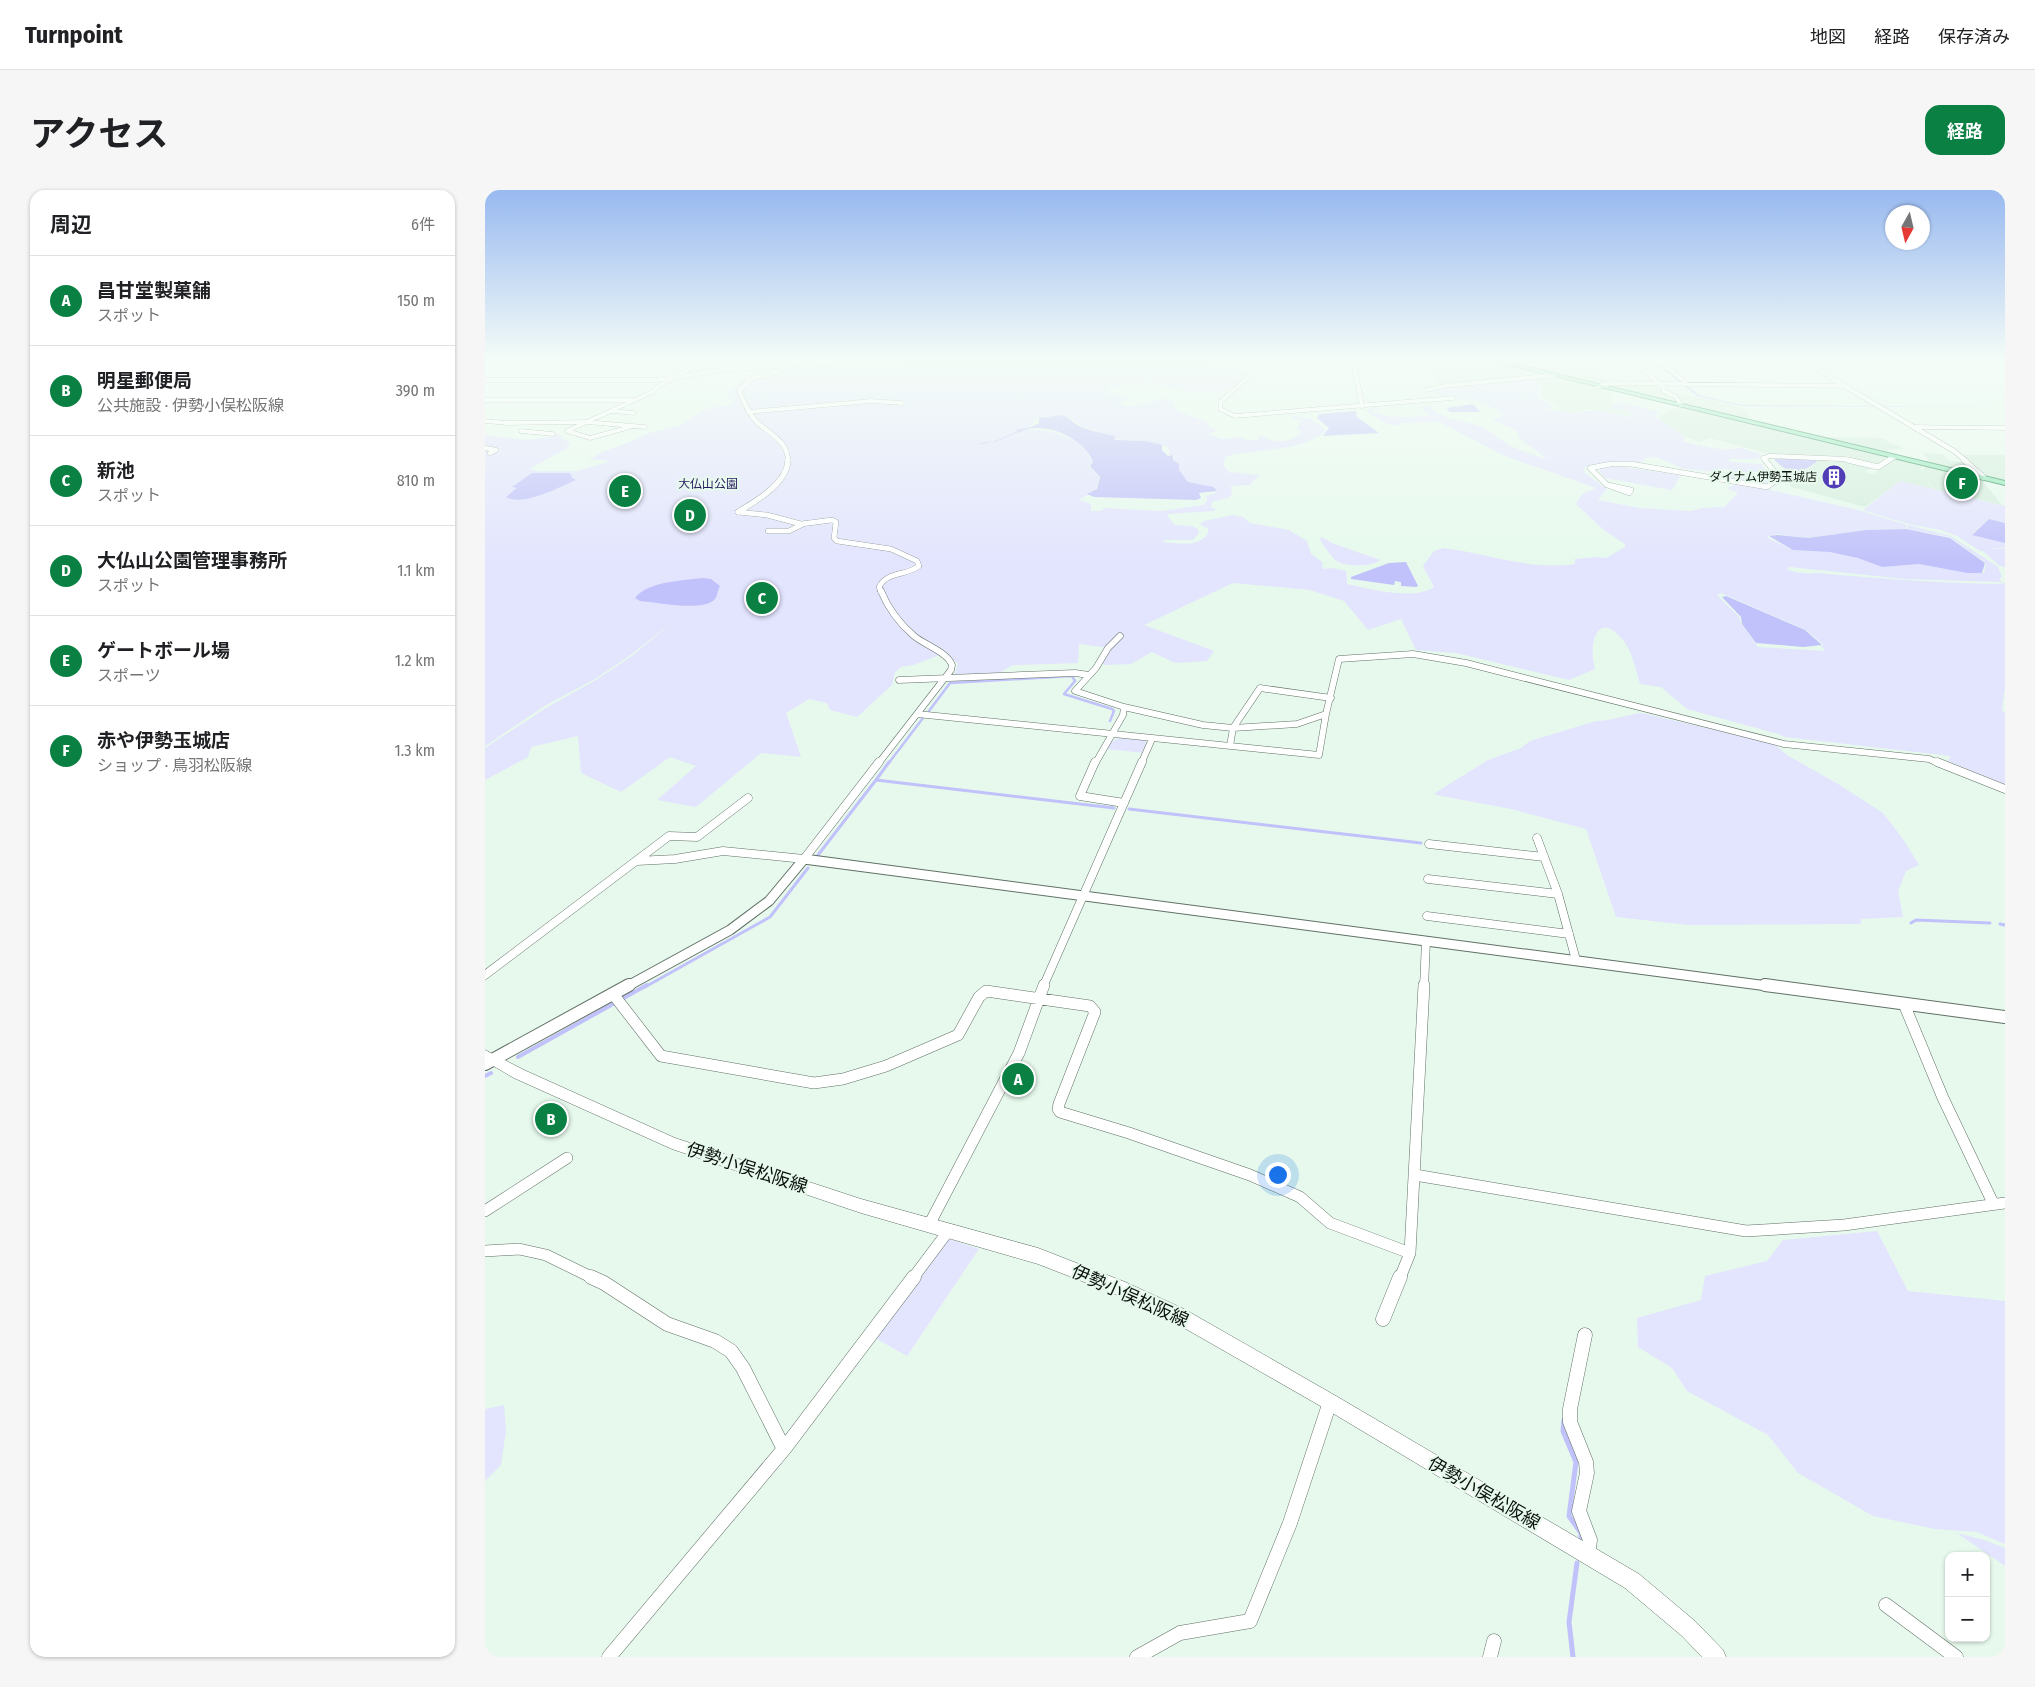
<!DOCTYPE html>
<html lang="ja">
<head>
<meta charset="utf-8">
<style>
	:root { --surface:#fff; --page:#f6f6f6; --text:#202124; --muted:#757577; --line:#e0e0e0; --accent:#0b8043 }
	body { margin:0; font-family:"Fira Sans Condensed","Noto Sans JP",sans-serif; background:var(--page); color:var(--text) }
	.controls { position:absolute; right:15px; bottom:15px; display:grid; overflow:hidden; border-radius:10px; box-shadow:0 1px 4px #0004 }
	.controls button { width:45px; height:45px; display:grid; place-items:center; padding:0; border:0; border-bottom:1px solid var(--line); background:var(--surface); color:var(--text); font:25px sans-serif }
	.compass { position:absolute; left:1400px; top:15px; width:45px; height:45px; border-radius:50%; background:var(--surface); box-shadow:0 1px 4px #0004; rotate:188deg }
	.you { position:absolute; left:792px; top:984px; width:18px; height:18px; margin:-12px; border:4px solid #fff; border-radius:50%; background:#1a73e8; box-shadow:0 0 0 8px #1a73e833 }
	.badge { display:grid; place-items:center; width:32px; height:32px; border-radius:50%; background:var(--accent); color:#fff; font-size:16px; font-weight:700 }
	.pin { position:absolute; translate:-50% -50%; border:2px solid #fff; box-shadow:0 1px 5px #0006 }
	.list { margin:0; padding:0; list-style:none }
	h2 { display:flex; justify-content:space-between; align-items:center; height:65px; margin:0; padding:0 20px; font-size:21px }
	h2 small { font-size:16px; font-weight:400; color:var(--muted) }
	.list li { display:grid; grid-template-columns:32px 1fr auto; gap:15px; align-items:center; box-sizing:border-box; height:90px; padding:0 20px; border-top:1px solid var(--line) }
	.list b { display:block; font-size:19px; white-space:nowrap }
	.list p { margin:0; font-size:16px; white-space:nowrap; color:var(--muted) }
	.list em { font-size:16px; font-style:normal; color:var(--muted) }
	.map { position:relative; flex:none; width:1520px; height:1467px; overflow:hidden; border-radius:15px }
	header { display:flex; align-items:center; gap:30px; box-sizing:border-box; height:70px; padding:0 25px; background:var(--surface); border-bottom:1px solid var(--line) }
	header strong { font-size:24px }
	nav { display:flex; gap:28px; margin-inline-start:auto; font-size:18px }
	.intro { display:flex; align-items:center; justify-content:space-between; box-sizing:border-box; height:120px; padding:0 30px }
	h1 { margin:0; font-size:35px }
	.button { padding:12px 22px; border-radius:15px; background:var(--accent); color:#fff; font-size:18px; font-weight:700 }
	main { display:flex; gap:30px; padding:0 30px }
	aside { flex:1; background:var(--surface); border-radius:15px; box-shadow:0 1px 4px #0004 }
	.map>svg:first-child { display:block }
</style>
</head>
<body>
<header>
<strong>Turnpoint</strong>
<nav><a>地図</a><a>経路</a><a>保存済み</a></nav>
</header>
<div class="intro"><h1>アクセス</h1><a class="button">経路</a></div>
<main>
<aside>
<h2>周辺<small>6件</small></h2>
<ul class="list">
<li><span class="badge">A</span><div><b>昌甘堂製菓舗</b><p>スポット</p></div><em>150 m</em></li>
<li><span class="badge">B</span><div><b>明星郵便局</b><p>公共施設 · 伊勢小俣松阪線</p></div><em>390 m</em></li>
<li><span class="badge">C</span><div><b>新池</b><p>スポット</p></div><em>810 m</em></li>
<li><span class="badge">D</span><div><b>大仏山公園管理事務所</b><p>スポット</p></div><em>1.1 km</em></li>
<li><span class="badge">E</span><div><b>ゲートボール場</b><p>スポーツ</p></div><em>1.2 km</em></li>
<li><span class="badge">F</span><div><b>赤や伊勢玉城店</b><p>ショップ · 鳥羽松阪線</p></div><em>1.3 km</em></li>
</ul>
</aside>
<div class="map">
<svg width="1520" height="1467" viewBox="0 0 1520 1467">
	<rect width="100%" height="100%" fill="#e7f9ed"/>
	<path fill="#d5eedd" d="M988,170L1034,181L1061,185L954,196L951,194L949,171Z
		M1077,178H1110L1123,192L1111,193L1069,184L1067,180Z
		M1045,188H1075L1126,200L1127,219L1143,222L1144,226L1112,220L1102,219L1087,223L1071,220L1074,215L1056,206L1058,196Z
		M1136,193L1177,197L1189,207L1193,213L1117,195Z
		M1188,203L1217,208L1257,218L1264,222L1265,229L1196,213Z
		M1193,217L1396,266L1400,268L1392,274L1354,267L1285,264L1224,248L1215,252L1203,248L1176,231L1173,226Z
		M1337,247L1398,248L1408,255H1413L1419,259L1402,260L1404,263Z
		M1438,263L1457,264L1465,271L1479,272L1488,281L1443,273L1445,271Z
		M1477,265H1520V290L1500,286Z
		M1333,269L1361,270L1388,277L1379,282L1394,286L1388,284L1410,270H1418L1438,275L1436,278L1438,283L1439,275L1496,289L1517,315L1450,300L1438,285L1448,299L1415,291L1380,317L1306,297L1302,287H1310L1333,272Z"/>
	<path fill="#e3e4fe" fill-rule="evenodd" d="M419,170H716L759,182L762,187L761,189L742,200L730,202L693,200L666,192L623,198L621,200L626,204L646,208L634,213C656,222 668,206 688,210L689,216L693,221L722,232L725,237L732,240L723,244L737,249L756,247L763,250H772L775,246L785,248L783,250C796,252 808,252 817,241L812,239L816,230L808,229L809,226L825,228L841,240C821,262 770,259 741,266L738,275L744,282L775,285L764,295L746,296L747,304L744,308L728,311L726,317L731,320L730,321L684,324L682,326L690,335L707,336L713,339L714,343L708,350H679L678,352C693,353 714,358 723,343V338L715,335L718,331L748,325L758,327L765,333L804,340L822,351L826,364L837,372L838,379L847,378L861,381L862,394C885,399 929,411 949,397L938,376L949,361L958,358C1002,363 1044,381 1090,374V369L1111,367L1121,368L1140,357V354L1120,341L1091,314L1097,304L1111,298L1020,266L954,232L915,233L914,235C905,236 885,227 881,219L889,217L896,218L886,222C905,228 925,228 945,225L934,217L945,216C956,231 984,230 1001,239C1011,245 1019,253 1030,258C1040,262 1050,264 1059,269L1061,268L1034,248L1033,243C1026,235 1015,235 1007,229L1019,226C993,202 970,215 945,200L1044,188L1055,196L1053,205L1055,209L1069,216L1061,221L1053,220H1066L1092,224L1101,221H1114L1146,227L1145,221L1128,219L1127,213L1145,214L1175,223L1169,226L1200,247L1197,251C1211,254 1241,264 1255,257L1277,265L1273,269H1243L1246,272L1277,274L1281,282H1261L1267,286L1284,290L1285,292L1276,296L1242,288L1248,285L1249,280L1233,278L1232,282L1199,279L1171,267L1160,268L1155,276L1112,274L1100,277L1099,282L1122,299L1113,310L1154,318L1206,321L1217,318L1239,317L1253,303L1241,298L1255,293L1373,320L1422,335L1420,339L1380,340L1322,348L1292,344L1283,346V348L1308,360L1346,362L1374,368L1397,377L1433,374L1482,383H1499L1501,373L1465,347L1422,339L1423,335L1466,346L1513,377L1517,387L1514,389L1517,392L1420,389L1305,377L1302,379C1315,386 1329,382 1343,384C1399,389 1455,393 1512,394L1520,393V496L1517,520L1520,523V595L1463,571L1466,566L1300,547L1293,544L1202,519L1176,497L1155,494C1151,480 1147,461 1138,450C1111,418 1103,456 1110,479L1084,490L971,463L931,460L916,429L883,440L859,411L825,400L748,393L659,435L729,461L722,471L690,473L667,462L646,474L620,475L617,473L624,458L594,454L593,473L528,475L511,484L469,486L473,474L460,463L428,475L416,477L410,482L407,495L372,527L345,520L342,513L324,509L301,523L316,567L276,563L211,617L172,610L211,576L185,567L136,602L96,583L93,546L46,557L43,567L0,590V558L61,518L111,490L147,466L189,431L144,466L110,489L61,515L0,556V245L42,250L67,247L66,245L73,243L78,247H74L85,252L81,259L44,279L50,281H92L123,272L121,270H104L117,262L143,253L160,244L193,236L223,218L250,214L243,207L245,200L258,190L293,179L292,177L360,172L362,176L397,177ZM576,225C585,227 591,232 599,237C603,239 610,240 615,242V244L631,246L629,249H632L660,251L681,256L685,261L683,265H689V271L694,274V280L703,292L730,297L732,302L720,307L723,310L718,315L676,321L620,318L616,321H606V314L594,310L611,299L614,287L604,276L607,272C597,245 565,239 539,240L548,234L549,229L560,226ZM1236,403L1321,440L1339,455L1336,456L1340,461L1273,457L1256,433L1254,427L1232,405Z
		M1130,276L1196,285L1187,300L1120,288L1114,281L1115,279Z
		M1415,291L1520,316V333L1504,329L1487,344L1520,353V357L1501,360L1520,358V377L1515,376L1498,361H1495L1472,346L1456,340L1423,334L1378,320Z
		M837,347L847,353L895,370C888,377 860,377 852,371C847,368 837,354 835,349Z
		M1157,523L1289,554L1302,565L1353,594L1398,623L1418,649L1434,675L1421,681L1413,701L1418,727L1376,729V734L1203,735L1131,727L1101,639L1026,619L951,605L950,603L1003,570L1036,558L1045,551L1111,531C1123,532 1143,524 1157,523Z
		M634,548L659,550L663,554L659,563L621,559L624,553Z
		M1392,1041L1423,1101L1520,1111V1354L1492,1342L1450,1339L1388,1326L1313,1283L1283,1245L1202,1201L1187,1178L1153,1157L1152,1128L1216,1110L1220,1086L1282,1071L1298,1050Z
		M464,1049L494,1059L422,1166L390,1148Z
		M19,1215L21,1241L16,1275L0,1291V1219Z
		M1472,1343L1499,1350L1520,1358V1376Z"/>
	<path fill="#c1c1fb" d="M998,170L1046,180L1075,177H1187L1181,178L1214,205L1256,215L1520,217L1256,216L1212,206L1176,178H1076L1051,182L1027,179Z
		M988,214L996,222H965L961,218Z
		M871,221L872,227L894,243L838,246L844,238L832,228L834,224Z
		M577,225C583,227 588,232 594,236C599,239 623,245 631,246L629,248L631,250L661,251L677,255V260L683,266L688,265V270L694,274V280L703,292L729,297L732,301L714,303L716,308L711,310L609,307L602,304L612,299L615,287L605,276L608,272C600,250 567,234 543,239C539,240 536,242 532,243L531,240L546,237L554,233V228Z
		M1291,269H1332V272L1309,286L1289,270Z
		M47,283H85L87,288L91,290C75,297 37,317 21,307L32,298L27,297Z
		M1504,329L1520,333V353L1487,345Z
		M1421,339L1465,348L1500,373L1497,383H1482L1434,374L1397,377L1373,368L1345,362L1308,360L1284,346L1292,345L1323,348L1381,340Z
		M921,372L933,396L931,397L916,396V392L910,391L909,395L866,389V387L904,373Z
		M217,388L226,389L235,396C232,401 233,406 229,410C216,422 172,412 155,411L150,408C163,391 197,391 217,388Z
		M1241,406L1320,440L1337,455L1318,457L1271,453L1257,434L1256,427L1237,407Z"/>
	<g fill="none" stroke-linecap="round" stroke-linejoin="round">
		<path stroke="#c1c1fb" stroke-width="1" d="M1186,178H1325
			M1332,178H1472
			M1479,178H1520
			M509,252L532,242
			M495,254L504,252"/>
		<path stroke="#c1c1fb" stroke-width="2.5" d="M444,521L465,493L587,486L590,491L579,504L627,519L629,521L625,531
			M403,574L438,528"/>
		<path stroke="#c1c1fb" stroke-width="3" d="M391,590L404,572
			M644,619L936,653
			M333,665L391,590L629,618
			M1426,733L1431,730L1505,733
			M1515,734L1520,735
			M160,797L285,727L323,678"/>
		<path stroke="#c1c1fb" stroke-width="4" d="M33,867L162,795
			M0,886L6,883"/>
		<path stroke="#c1c1fb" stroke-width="5" d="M1079,1230L1078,1241L1091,1272L1084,1326L1096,1343V1352
			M1088,1467L1084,1432L1092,1373"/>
		<defs>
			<path id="minor-far5" d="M718,170L745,177
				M740,170L761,179L765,186L736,211L735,219L750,226L968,208
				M1173,170L1204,195
				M1160,181L1178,197L1179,201L1191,207L1196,215
				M1113,196L1125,193L1359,196
				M941,200L959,196L1069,185
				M0,210H147
				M127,221L149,223
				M263,222L386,211L417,213
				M0,231L22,233L101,232L160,237
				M145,237L105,248L82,241L167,202L172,197L220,170
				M1429,237L1520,238
				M36,241L68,244
				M1281,271L1278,268L1285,266"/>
			<path id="minor-far4" d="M1123,295L1146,300L1144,303L1122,295L1105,278L1126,274H1146L1282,297L1290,291L1288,280L1280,270
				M253,322L282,325L316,334L347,330L351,332L349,348L352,351L406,359L432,371L434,376C422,386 402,381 394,397L396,402
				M283,341H304L318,334"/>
			<path id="minor-far3" d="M414,490L590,483L604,485
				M639,517L718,535L748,538L812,534L841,524
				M432,524L834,565L841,524L854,469L928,464L981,473L1299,554L1444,569L1455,574
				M745,556L748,538L775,498L846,508
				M393,574L466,480L467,475C462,462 440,455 429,446C415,434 403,418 396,401
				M610,574L638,525L639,517L590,501L611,478L623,458L635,446
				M656,574L667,549"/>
			<path id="minor-far2" d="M610,572L595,606L639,613
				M1452,572L1520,599
				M1052,648L1073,704L1091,770
				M944,654L1059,667
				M152,671L190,669L238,661L319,669L394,572
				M943,689L1073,704
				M942,726L1084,744
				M0,785L184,646L212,647L263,608
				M558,797L657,572
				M939,797L941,751"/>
			<path id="minor-far1" d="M128,804L176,866L329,893L358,889L401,876L473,845L494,807L501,801L605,816L610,822L574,914L573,919L575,922L644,943L765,985L815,1007L845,1033L925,1063
				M1419,814L1458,908L1508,1013
				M930,985L1261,1041L1359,1035L1520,1013
				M0,1021L82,968
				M444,1035L534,863L559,795
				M0,1061L34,1059L61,1065L108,1088
				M428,1088L464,1040
				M915,1088L925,1063L939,795"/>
			<path id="minor" d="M106,1087L119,1093L182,1134L230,1151L246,1161L258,1178L299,1259
				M898,1129L915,1087
				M1100,1145L1085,1219V1232L1101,1272L1102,1283L1094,1321L1105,1350L1103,1365
				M1401,1415L1471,1467
				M124,1467L299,1259L429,1087
				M652,1467L695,1443L765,1431L805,1333L845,1212
				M1005,1467L1009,1451"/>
			<path id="tertiary-far3" d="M868,170L877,216
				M1316,170L1469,261L1481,271
				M294,181L266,189L254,200C258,210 262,220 269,229C281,243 303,249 303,271
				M0,190H172L239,180L363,170
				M0,258L11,260L5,263
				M1285,266L1358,269L1368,271
				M1402,271L1409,267"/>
			<path id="tertiary-far2" d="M1363,270L1393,277L1404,270
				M1479,270L1498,287
				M253,322C271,311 302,294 303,270"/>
			<path id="tertiary-far1" d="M141,797L245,740L284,711L319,669L1290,797"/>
			<path id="tertiary" d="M1280,795L1520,827
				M0,874L144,795"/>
			<path id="secondary" d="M0,860L39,880L190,948L376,1009L553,1058L640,1092L699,1119L851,1206L1154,1384L1211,1432L1238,1460L1241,1467H1217L1197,1446L1140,1398L839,1218L687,1131L630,1104L553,1074L376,1023L187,959L29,888L0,871Z"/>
			<path id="primary" d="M1004,170H1013L1520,291V295Z"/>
		</defs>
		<use href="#minor-far5" stroke="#607065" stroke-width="4.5"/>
		<use href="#minor-far4" stroke="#607065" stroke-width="5.5"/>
		<use href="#minor-far3" stroke="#607065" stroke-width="7"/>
		<use href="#minor-far2" stroke="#607065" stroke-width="9"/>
		<use href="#minor-far1" stroke="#607065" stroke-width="12"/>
		<use href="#minor" stroke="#607065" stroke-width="15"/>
		<use href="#tertiary-far3" stroke="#607065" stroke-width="5"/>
		<use href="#tertiary-far2" stroke="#607065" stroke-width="6"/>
		<use href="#tertiary-far1" stroke="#607065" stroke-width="11"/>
		<use href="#tertiary" stroke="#607065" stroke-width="14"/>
		<use href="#secondary" stroke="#607065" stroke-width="1"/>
		<use href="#primary" stroke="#389460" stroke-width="2"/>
		<use href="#minor-far5" stroke="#fff" stroke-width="4"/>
		<use href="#minor-far4" stroke="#fff" stroke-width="5"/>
		<use href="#minor-far3" stroke="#fff" stroke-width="6"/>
		<use href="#minor-far2" stroke="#fff" stroke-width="8"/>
		<use href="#minor-far1" stroke="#fff" stroke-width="11"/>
		<use href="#minor" stroke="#fff" stroke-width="14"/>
		<use href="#tertiary-far3" stroke="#fff" stroke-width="4.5"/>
		<use href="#tertiary-far2" stroke="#fff" stroke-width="5.5"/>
		<use href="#tertiary-far1" stroke="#fff" stroke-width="9"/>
		<use href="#tertiary" stroke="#fff" stroke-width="12"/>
		<use href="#secondary" fill="#fff" fill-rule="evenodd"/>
		<use href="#primary" fill="#97e9bb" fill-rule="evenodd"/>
	</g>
	<linearGradient id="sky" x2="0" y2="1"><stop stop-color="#98b9f0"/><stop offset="0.45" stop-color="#f4fcf7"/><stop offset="1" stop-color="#f4fcf7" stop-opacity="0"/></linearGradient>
	<rect width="1520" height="376" fill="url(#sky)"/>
	<defs>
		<symbol id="building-disc" viewBox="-11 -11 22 22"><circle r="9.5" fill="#513eb6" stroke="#e7f9ed"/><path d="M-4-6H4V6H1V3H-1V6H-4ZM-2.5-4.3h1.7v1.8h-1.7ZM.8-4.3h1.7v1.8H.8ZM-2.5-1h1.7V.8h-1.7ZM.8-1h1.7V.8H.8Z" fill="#fff"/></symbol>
	</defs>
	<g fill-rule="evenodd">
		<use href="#building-disc" x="1335" y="273" width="28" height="28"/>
	</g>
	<g text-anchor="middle" stroke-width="4.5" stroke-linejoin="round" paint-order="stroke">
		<g font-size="12" fill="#0b110d" stroke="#e7f9ed" text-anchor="end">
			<text x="1332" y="291">ダイナム伊勢玉城店</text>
		</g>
		<g font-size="12" fill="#261c5d" stroke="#e7f9ed">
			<text x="223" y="298">大仏山公園</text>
		</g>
		<g font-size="18" fill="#0b110d" stroke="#e7f9ed">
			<text transform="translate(262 978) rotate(18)" y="6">伊勢小俣松阪線</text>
			<text transform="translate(645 1106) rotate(24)" y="6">伊勢小俣松阪線</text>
			<text transform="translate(999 1303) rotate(30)" y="6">伊勢小俣松阪線</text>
		</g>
	</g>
</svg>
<div class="controls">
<button>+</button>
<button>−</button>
</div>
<svg class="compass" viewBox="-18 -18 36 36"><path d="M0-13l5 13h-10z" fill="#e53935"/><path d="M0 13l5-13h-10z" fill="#757577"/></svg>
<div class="you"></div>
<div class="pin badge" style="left:533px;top:889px">A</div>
<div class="pin badge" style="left:66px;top:929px">B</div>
<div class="pin badge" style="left:277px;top:408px">C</div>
<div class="pin badge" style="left:205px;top:325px">D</div>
<div class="pin badge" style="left:140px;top:301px">E</div>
<div class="pin badge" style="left:1477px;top:293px">F</div>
</div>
</main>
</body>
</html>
